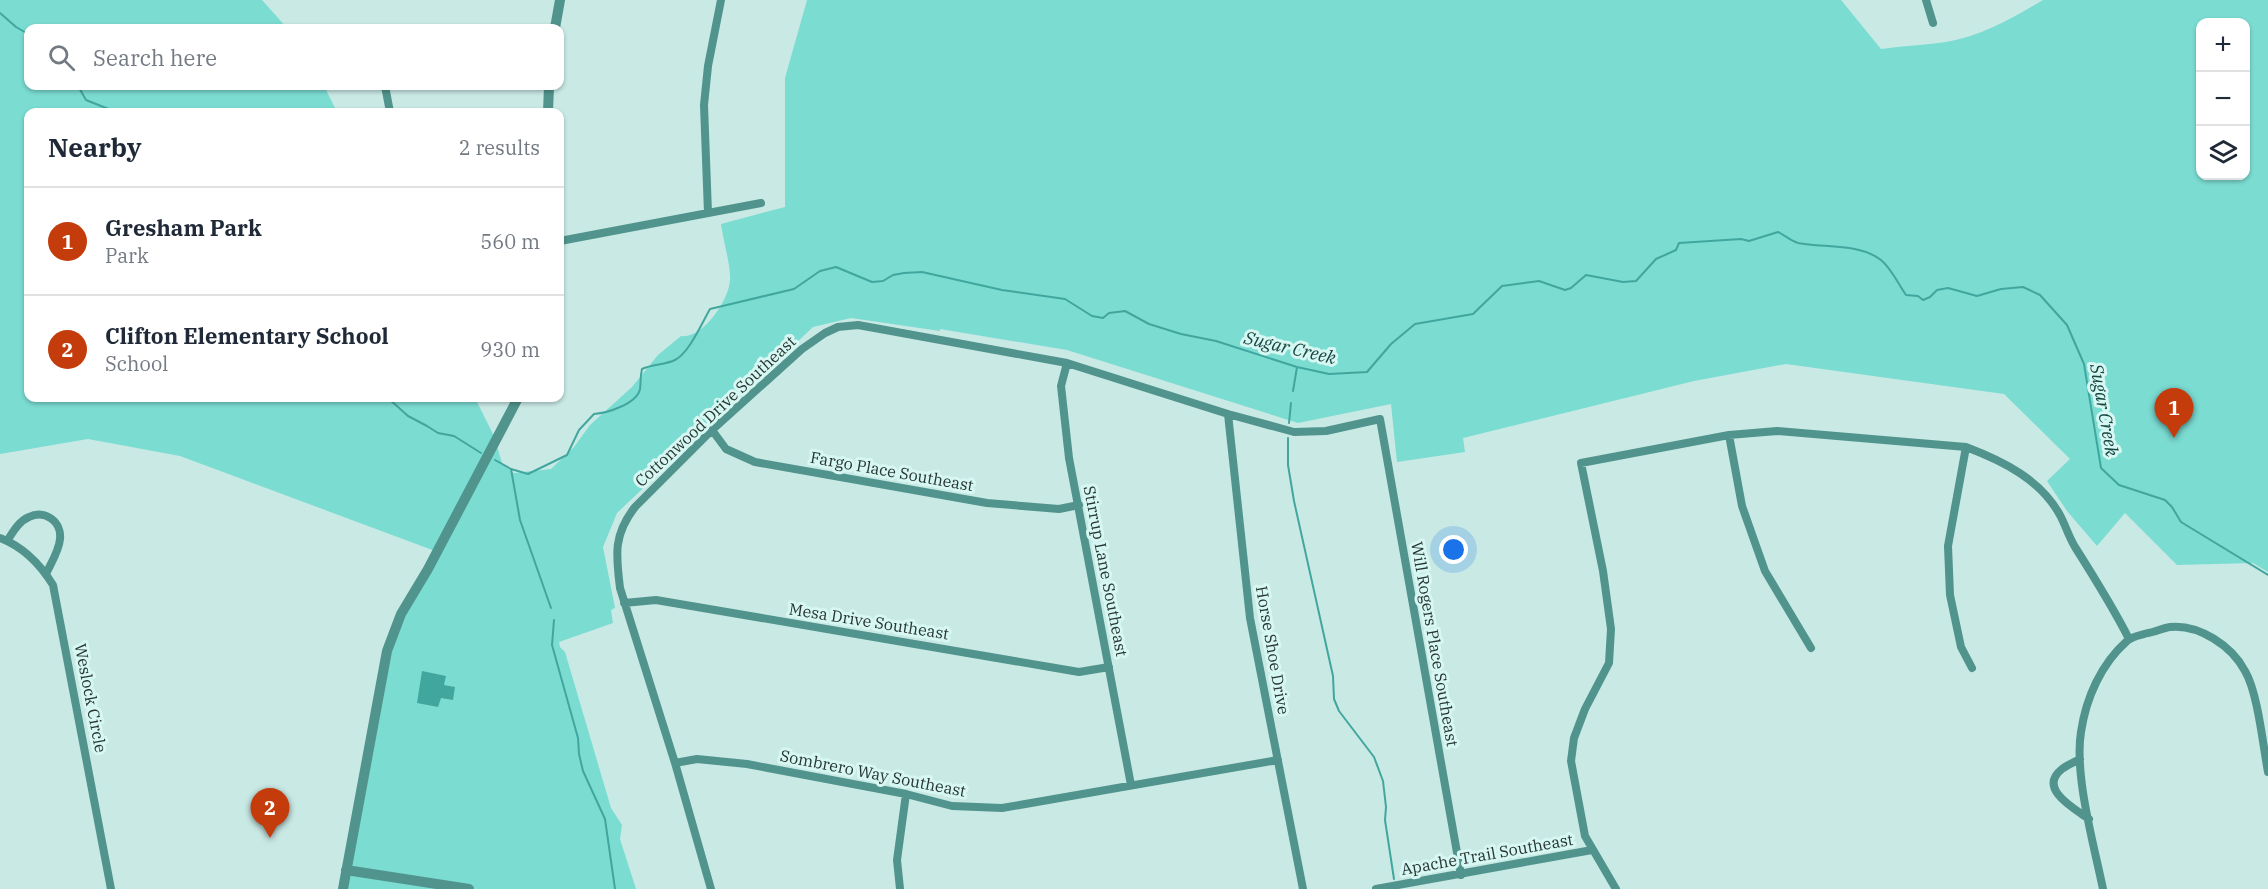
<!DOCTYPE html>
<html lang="en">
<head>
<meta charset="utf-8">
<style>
	:root { --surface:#fff; --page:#f6f6f7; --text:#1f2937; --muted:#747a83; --line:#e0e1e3; --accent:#c43c0b }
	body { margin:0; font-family:"IBM Plex Serif",serif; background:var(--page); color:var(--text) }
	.controls { position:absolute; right:18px; top:18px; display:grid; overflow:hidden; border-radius:12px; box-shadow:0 2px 4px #0004 }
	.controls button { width:54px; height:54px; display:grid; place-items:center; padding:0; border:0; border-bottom:2px solid var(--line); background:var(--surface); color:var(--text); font:30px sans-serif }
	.you { position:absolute; left:1454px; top:550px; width:21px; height:21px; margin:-15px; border:4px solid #fff; border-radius:50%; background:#1a73e8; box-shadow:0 0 0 9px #1a73e833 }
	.badge { display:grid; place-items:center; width:39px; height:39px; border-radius:50%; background:var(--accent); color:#fff; font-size:20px; font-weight:700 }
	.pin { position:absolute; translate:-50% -50px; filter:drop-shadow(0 2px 3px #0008) }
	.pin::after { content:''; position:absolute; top:32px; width:21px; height:18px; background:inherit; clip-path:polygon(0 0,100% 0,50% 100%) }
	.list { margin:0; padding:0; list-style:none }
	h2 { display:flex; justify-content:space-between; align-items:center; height:78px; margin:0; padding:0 24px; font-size:26px }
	h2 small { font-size:20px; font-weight:400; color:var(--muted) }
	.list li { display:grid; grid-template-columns:39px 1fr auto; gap:18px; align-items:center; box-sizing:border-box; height:108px; padding:0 24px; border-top:2px solid var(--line) }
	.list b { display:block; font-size:22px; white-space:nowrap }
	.list p { margin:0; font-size:20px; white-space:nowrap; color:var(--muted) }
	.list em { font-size:20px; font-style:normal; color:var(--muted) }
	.icon { flex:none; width:33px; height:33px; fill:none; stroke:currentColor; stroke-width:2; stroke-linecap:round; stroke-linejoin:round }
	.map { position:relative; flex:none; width:2268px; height:889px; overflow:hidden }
	.search { position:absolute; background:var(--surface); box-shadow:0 2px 4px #0004; left:24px; top:24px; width:540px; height:66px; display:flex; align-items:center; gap:15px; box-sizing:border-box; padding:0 21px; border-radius:12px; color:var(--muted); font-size:22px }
	.panel { position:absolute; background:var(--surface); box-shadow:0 2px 4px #0004; left:24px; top:108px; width:540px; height:294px; border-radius:12px }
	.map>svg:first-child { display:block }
</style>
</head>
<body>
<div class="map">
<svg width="2268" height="889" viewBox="0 0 2268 889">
	<rect width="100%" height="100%" fill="#c9e9e5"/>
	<path fill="#7bdcd2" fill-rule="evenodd" d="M0,0H262L287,28H28V86H324L337,112H28V398H475L494,436L502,463L514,473L551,469L574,447L590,425L632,387L658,355L681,336C703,339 729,300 730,280C731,267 723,239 721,224L785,207V78L807,0H1841L1881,49C1903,46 1925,45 1946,42C1982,36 2013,18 2043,0H2268V572L2253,563L2177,565L2125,513L2097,546L2067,511L2047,481L2070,459L2004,394L1786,364L1694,381L1463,438L1465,452L1397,462L1391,404L1298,423L1067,350L940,329V331L851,318L813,327L617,513L603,547L615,608L611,610L613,623L559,642L560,647L565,652L611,808L622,825L620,839L636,889H341L391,635L435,551L180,456L88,439L0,454ZM2200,22H2246V176H2200Z"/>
	<path fill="#41a79e" d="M422,671L446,676L444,685L455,687L453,700L441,698L438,707L417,703Z"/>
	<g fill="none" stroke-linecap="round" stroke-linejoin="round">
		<path stroke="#41a79e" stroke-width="2" d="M0,13L16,27L28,34
			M78,86L86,100L116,112
			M1293,391L1297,367
			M388,398L408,416L427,426L438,433L454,436L481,453
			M1289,423L1291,403
			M1288,438V465L1294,501L1333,676L1334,699L1339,711L1374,757L1383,781L1386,807L1385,820L1394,879
			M495,460L511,469L528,474L567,455L579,430L594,414C607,413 637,404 640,389C641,382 640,377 642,369C653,364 665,365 675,360C689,353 702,323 710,309L794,289L820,271L836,267L872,282L883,281L893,275L904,273L922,272L1002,290L1065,299L1092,316L1103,318L1109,313L1125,311L1149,324L1181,334L1216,341L1297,367L1329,374L1367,372L1391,344L1415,324L1473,314L1502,286L1539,281L1565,290L1571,288L1586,275L1623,282L1636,281L1656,259L1676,250L1679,243L1741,239L1749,241L1778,232C1784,235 1791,241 1798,243C1824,248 1859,243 1881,260C1892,269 1898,284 1906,295L1918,296L1923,300L1930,297L1937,290L1948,288L1977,296L2001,289L2023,287L2040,295L2067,325L2084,364L2101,468L2119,485L2165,500L2172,507L2181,522L2268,575
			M511,469L520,520L551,608
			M554,620L552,645L578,738L579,754L583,771L605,819L615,889"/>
		<path stroke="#51948d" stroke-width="8" d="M1926,0L1933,23
			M385,86L390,112
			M708,213L704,105L708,66L721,0
			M560,241L761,203
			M1067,363L1061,386L1069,458L1131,785
			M1228,414L1250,618L1303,889
			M712,430L726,449L755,462L987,503L1059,509L1079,505
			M1729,435L1742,506L1765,571L1811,648
			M1966,447L1948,546L1950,595L1961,647L1972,668
			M0,538C24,547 40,564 53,585L111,889
			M7,541C13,532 19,521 29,517C45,509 62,522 60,539C59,551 51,563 46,574
			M624,603L656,600L1079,672L1109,667
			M2080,759C2074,762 2067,765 2062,769C2037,789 2075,809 2089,819
			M675,763L697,759L747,764L906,794L952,806L1002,808L1278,760
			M711,889L675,763L620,588C616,555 613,535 635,507L712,430L802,349L825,333L838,327L858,325L1067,363L1228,414L1294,432L1326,431L1380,419L1461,875
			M900,889L897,860L906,794
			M1376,889L1592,850
			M1616,889L1585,836L1571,761L1574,738L1585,709L1609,663L1611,629L1603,571L1581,463L1729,435L1777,431L1966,447C2003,461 2042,480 2061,517C2066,527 2069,537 2075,547C2094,577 2113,607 2129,639
			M2103,889C2094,845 2074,775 2081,732C2086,698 2101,664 2127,641C2132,636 2141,635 2148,633C2155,632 2163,628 2170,627C2199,624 2232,646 2245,671C2258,693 2263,746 2268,772"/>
		<path stroke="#51948d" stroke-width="10" d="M555,28L560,0
			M548,112L549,86
			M346,870L469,889
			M343,889L387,651L401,614L428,569L518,398"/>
	</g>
	<g text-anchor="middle" stroke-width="6" stroke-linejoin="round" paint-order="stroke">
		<g font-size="16" fill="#273432" stroke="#d6f7f2">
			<text transform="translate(715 411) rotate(-43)" y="6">Cottonwood Drive Southeast</text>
			<text transform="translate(892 471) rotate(10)" y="6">Fargo Place Southeast</text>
			<text transform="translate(1106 571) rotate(79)" y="6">Stirrup Lane Southeast</text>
			<text transform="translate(869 621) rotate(9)" y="6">Mesa Drive Southeast</text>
			<text transform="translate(1435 644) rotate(80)" y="6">Will Rogers Place Southeast</text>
			<text transform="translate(1273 650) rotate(80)" y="6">Horse Shoe Drive</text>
			<text transform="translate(91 698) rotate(79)" y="6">Weslock Circle</text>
			<text transform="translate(873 773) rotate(11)" y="6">Sombrero Way Southeast</text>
			<text transform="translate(1487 854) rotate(-10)" y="6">Apache Trail Southeast</text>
		</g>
		<g font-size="18" font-style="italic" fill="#174541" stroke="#d6f7f2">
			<text transform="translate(1290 348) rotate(13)" y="6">Sugar Creek</text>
			<text transform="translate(2104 410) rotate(80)" y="6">Sugar Creek</text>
		</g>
	</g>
</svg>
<div class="controls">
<button>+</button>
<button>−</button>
<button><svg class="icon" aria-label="layers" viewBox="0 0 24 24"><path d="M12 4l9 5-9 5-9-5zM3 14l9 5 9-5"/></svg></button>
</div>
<div class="you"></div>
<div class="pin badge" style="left:2174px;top:438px">1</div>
<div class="pin badge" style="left:270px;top:838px">2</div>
<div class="search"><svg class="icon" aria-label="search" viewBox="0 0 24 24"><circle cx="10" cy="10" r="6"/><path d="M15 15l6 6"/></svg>Search here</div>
<section class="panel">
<h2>Nearby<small>2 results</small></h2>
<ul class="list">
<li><span class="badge">1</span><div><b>Gresham Park</b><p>Park</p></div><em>560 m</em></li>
<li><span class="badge">2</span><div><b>Clifton Elementary School</b><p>School</p></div><em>930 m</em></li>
</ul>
</section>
</div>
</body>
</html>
